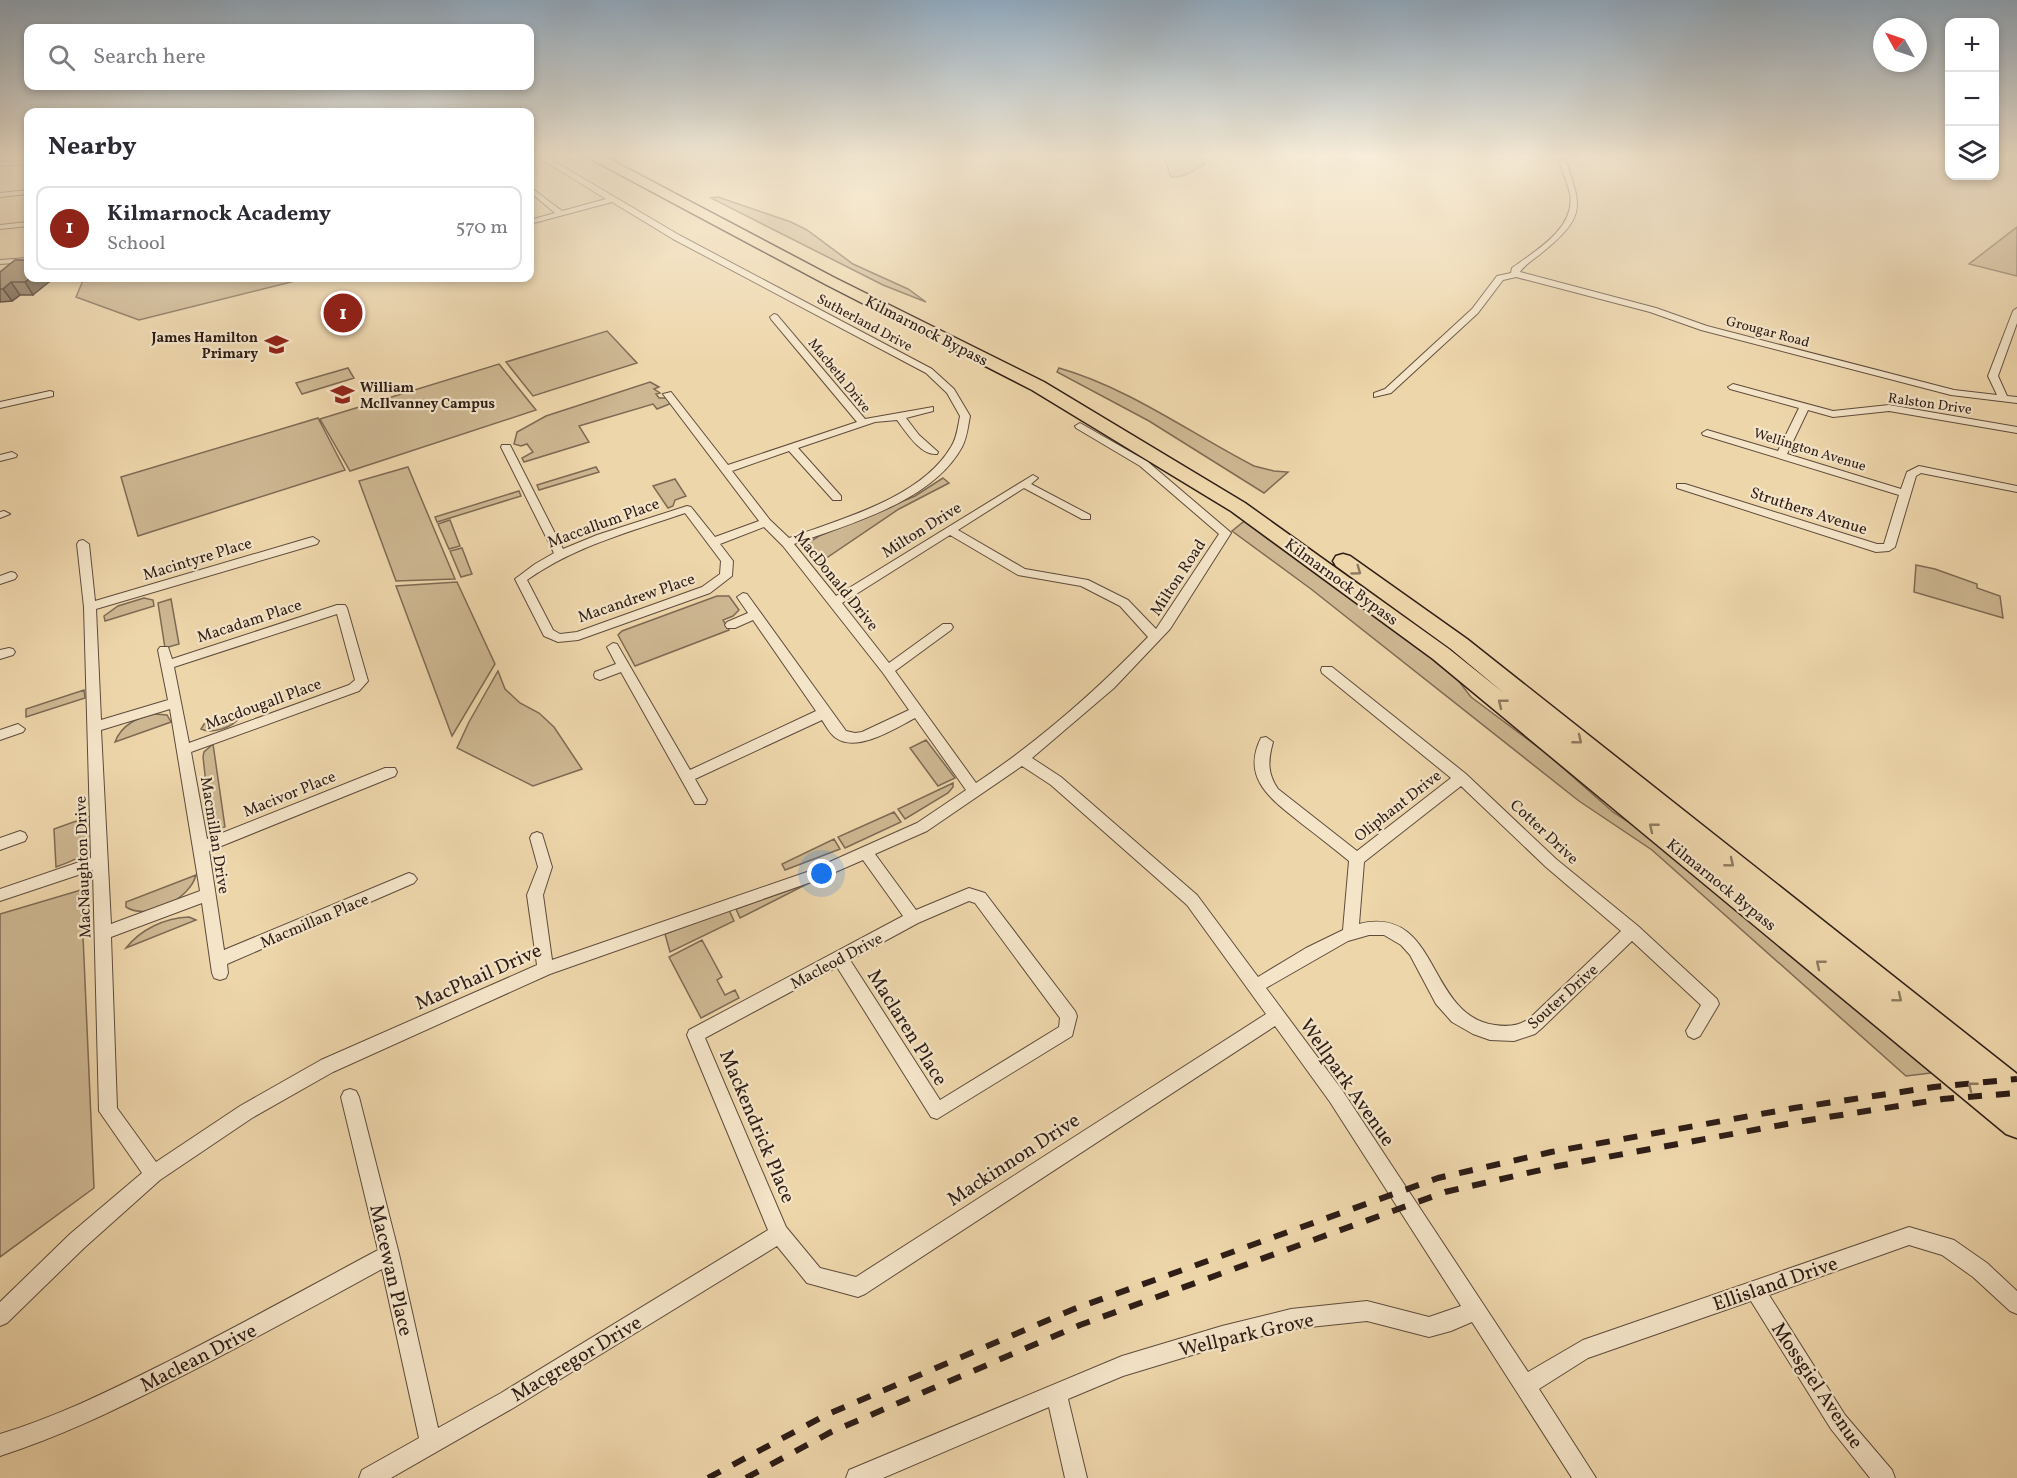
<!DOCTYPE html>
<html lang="en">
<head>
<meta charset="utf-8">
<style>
	:root { --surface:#fff; --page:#f7f7f7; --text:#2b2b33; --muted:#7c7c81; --line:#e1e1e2; --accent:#8f2418 }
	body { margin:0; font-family:Vollkorn,serif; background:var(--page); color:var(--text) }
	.controls { position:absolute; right:18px; top:18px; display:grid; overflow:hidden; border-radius:12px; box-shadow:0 3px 9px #0003 }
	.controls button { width:54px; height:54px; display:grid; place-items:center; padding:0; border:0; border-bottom:2px solid var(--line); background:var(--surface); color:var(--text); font:30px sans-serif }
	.compass { position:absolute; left:1873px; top:18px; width:54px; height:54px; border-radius:50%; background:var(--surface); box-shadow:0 3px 9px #0003; rotate:310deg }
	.you { position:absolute; left:822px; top:874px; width:21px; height:21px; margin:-15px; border:4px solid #fff; border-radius:50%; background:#1a73e8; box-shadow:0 0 0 9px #1a73e833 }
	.badge { display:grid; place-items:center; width:39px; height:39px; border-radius:50%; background:var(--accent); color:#fff; font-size:20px; font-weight:700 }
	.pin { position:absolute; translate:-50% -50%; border:3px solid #fff; box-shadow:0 2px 6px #0006 }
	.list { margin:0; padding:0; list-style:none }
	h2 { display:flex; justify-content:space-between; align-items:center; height:78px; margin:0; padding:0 24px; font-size:26px }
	h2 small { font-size:20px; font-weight:400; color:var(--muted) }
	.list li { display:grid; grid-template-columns:39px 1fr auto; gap:18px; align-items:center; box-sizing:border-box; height:84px; margin:0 12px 12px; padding:0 12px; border:2px solid var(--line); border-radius:12px }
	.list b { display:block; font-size:22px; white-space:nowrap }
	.list p { margin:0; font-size:20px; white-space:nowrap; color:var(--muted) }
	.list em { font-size:20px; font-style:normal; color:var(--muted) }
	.icon { flex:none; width:33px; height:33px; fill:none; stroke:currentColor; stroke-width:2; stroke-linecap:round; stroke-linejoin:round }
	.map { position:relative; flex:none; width:2017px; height:1478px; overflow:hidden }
	.search { position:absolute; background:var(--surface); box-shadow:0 3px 9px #0003; left:24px; top:24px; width:510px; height:66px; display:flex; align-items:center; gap:15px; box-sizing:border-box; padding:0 21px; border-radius:12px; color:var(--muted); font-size:22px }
	.panel { position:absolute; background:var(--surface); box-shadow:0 3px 9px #0003; left:24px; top:108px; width:510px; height:174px; border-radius:12px }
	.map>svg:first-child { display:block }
</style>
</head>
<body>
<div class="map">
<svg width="2017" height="1478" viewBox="0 0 2017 1478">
	<rect width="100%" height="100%" fill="#eed6ab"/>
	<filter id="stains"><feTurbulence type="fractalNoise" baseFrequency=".00333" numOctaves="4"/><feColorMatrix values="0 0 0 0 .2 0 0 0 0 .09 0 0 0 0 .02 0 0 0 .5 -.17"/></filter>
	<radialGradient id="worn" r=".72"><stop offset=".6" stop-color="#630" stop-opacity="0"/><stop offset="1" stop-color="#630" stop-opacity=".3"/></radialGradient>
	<path fill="#cdb792" stroke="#7e6a54" stroke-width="1.5" d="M1166,154H1202L1206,159L1205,164C1194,170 1183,179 1171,177L1164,157Z
		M718,197L791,222L807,230L853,264L908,289L926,302L883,285L711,198Z
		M2017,227V276L1969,264Z
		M84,278H307L139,320L76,297Z
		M607,331L637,363L533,396L506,362Z
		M499,364L536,410L350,471L320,419Z
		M348,368L354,378L302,394L296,383Z
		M1059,368C1129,388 1190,433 1254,466L1274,471L1288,472L1264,493L1149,421L1057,372Z
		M650,382L659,387L654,389L660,393L656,394L659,398H667L672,403L657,409L653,404L579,426L589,442L524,462L522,458L533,452L527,444L521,446L514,444L517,432L546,416Z
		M318,418L345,470L138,536L121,477Z
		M408,467L455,579L396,581L359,481Z
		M596,467L599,472L539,490L537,485Z
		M943,478L949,483L899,509L819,563L807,547L811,541L819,536L915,496Z
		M675,479L686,496L675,500L673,506L668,508L653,486Z
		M519,491L521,496L437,522L435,517Z
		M1247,519L1443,661L1471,697L1546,753L1613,812L1673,851L1840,987L1931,1073L1906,1076L1652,850L1579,801L1311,589L1232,531Z
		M450,520L460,546L449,549L438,524Z
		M462,548L472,574L461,577L450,551Z
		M1916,565L1935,569L1977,584V588L2000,596L2003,618L1914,592Z
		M457,582L495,664L452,736L396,586Z
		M717,596H729L739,610L733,616L723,620L729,630L635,666L618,635L622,631Z
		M144,598L153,600L154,606L105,621L104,616L118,606Z
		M171,599L179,644L165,648L158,603Z
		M498,671L505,689L520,703L539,713L554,727L582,769L533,786L457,748L469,722Z
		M84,690L85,698L26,717V709Z
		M235,713L239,718C232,728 212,734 201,729L204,724Z
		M155,714L167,715L171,722L115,742C122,724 137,718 155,714Z
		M926,740L955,778L938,786L910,748Z
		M213,744L225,827L219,828C208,821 205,772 203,757L204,752Z
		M953,783V787L948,793L905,819L898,809Z
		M894,812L901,822L845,848L838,837Z
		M93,815C93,852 91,854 56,867L54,829Z
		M834,839L840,849L785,870L782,864Z
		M196,875C190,899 148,921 126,907V902Z
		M809,883L740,918L736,909Z
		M81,890L94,1188L0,1257V914Z
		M729,910L734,921L670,952L665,934Z
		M189,917L196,920L126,948C141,929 165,918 189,917Z
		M702,940L722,977L717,980L725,995L735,990L739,998L701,1018L669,957Z"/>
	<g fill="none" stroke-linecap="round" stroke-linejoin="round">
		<defs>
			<path id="minor" d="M533,154H542L679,235L932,369L954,389L970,416C968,426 967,438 962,447C932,502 849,524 794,544L836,596L1033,475L1038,478L1031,484L1090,515V519H1082L1024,488L958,530L1025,569L1088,580L1128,600L1156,629L1219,534L1140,466L1076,428L1075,426L1080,423L1148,462L1229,531L1231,533L1170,629L1114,688L1032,758L1061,777L1197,895L1258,977L1306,948L1343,930L1349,861C1334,849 1318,836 1302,824C1274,801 1240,780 1261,738L1266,737L1273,742C1268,760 1267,773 1278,789L1357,851L1451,778L1322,673L1321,670L1322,667H1332L1466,774L1556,859L1638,926L1717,999L1719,1004L1700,1036L1694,1039L1688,1036L1686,1031L1701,1005L1632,941L1542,1028L1535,1034L1514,1041L1490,1040L1473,1034L1452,1022L1436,1004L1410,955L1401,945L1384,935H1369L1348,941L1266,988L1342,1090L1528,1372L1583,1340L1909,1227L1954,1240L1987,1263L2017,1291V1314L2010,1311L1973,1277L1942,1255L1909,1245L1769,1295L1845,1415L1892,1470L1895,1478H1870L1831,1429L1751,1301L1588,1358L1539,1389L1596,1478H1572L1472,1322L1451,1331L1429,1337L1367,1321L1291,1329L1222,1346L1123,1376L1068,1399L1087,1478H1065L1049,1407L883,1478H846L849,1470L1122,1356L1222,1326L1291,1309L1367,1301L1429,1317L1461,1306L1330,1102L1275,1026L865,1294L858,1297L807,1283L777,1246L515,1407L391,1478H359L362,1470L419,1438L382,1269C311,1308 240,1347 168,1383C113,1411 59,1437 0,1456V1434C56,1417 107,1392 159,1366C233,1329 305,1289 378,1250L341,1097L344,1091L350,1089L356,1091L359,1097L399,1254L438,1428L501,1393L768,1230L687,1035L689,1030L903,916L863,860L817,880L550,974L333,1072L252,1118L160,1180L84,1248L7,1323L0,1326V1302L70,1234L142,1173L99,1111L93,870L0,901V889L91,858L84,607L77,544L79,541L83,540L89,544L95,601L309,538L313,537L319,541L317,544L96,609L101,720L168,700L158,650L160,647H168L172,659L337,605H345L347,608L368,681L359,691L191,752L207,839L385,768H395L397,772L395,776L209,851L224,950L404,875L409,873L414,875L417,879L414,883L227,964L228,973L226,978L220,980L214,978L212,973L202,903L111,937L117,1108L156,1162L240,1106L321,1060L537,965L527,895L538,867L530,838L532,834L537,832L542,834L552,867L543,895L552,960L807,872L917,823L966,790L915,718C896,728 857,753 836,738C830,734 826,726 822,720L695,779L707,800L705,804H695L621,672L600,680L595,678L594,675L595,672L616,664L607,647L613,643L617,644L690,770L816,711L753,620L735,628H727L725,625L727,622L748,613L737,597L743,593L747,594L846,731L855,733L862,732L909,710L883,673L783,546L764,527L720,544L733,561L732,576L710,593L578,640L558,642L544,636L515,579L535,564L554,553L501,447L502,445H510L511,447L563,549L597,535L687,506L691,507L715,537L759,521L663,394L671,392L728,465L857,422L771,319L770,317L774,314L777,315L865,419L933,407V411L906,418L919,435L938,452L937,454C921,456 906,432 897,420L875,422L798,448L841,496V500H833L789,451L732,471L770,520L789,538C841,519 921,498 951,447C957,438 958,426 960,416L947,393L926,373L673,239L612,202L530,224V220L555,213L530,192V187L562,211L606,199ZM685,513L721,561L720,574L702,587L577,632L560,634L553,630L527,580C575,546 630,532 685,513ZM950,535L1018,575L1081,586L1120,606L1148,637C1096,691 1039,741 976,783L895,671L951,630L953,627L951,624H943L889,663L842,603ZM337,614L355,680L349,685L189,743L174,667ZM170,709L200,891L111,924L101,730ZM1022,766L1051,785L1187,905L1266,1014L856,1277L820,1268L786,1227L705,1038L837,967L931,1117L937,1119L1072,1036L1077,1016L1075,1011L985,893L969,888L916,910L875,854L927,831ZM1461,786L1546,867L1621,931L1530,1018C1520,1026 1508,1027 1495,1025C1426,1016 1440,904 1359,924L1364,862ZM969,901L975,903L1060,1018L1059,1027L940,1100L850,960L918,923Z
				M1557,154H1564C1579,204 1590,213 1544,251C1536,258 1524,265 1520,272L1656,308L1707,326L1954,390L1997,395L1988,376L2013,311L2017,308V323L1998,376L2007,396L2017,397V403L1951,395L1701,330L1650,312L1516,277L1503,280L1478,313L1391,393L1374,397V393L1385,389L1472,309L1497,276L1511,273L1512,268C1535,251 1576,228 1570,194C1567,180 1560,167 1557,154Z
				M28,160V164L0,166V162Z
				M28,190V194L0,197V193Z
				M28,222V226L0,229V225Z
				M28,258V262L0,264V260Z
				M1733,384L1833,411L1889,405L2017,427V433L1889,411L1833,417L1808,410L1787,454L1901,489L1907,472L1919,466L2017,486V492L1921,473L1916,476L1895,547L1889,551L1876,552L1677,488V484H1685L1877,544H1884L1899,495L1703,435L1702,433L1707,430L1778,451L1799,408L1730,389L1728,387Z
				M50,391L53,392V396L0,408V402Z
				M12,452L17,455L16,457L0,461V455Z
				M4,511L10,514L0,518V512Z
				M11,572L15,573L17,576L15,579L0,584V576Z
				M9,648L13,649L15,652L13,655L0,659V650Z
				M18,724L25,729L23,732L0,740V730Z
				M20,831L25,833L27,837L25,841L0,850V838Z"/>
			<path id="trunk" d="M585,154H600L835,278L1044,382L1245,503L1449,649L1505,694L1451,649L1336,566L1333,561L1336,556L1343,554L1350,556L1467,639L2017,1074V1138L2006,1134L1433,659L1231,511L1032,390L825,284L587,157Z"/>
		</defs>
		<use href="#minor" stroke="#5e4b3c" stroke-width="2"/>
		<use href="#trunk" stroke="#2e1d17" stroke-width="3"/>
		<use href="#minor" fill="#f4e4c8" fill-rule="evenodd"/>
		<use href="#trunk" fill="#eed6ab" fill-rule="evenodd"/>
		<path stroke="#2e1d17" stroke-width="6" stroke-dasharray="14 14" stroke-linecap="butt" d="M708,1478L826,1415L1074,1309L1438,1178L1551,1152L1794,1108L1934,1087L2017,1079
			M746,1478L831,1432L1080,1325L1445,1192L1558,1166L1803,1121L1943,1099L2017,1093"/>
	</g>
	<path fill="#7e6c56" stroke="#2e1d17" stroke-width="1.5" d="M28,260L33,295H20L12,301L0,302V272Z"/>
	<path fill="#665846" stroke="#2e1d17" stroke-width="1.5" d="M30,278H54L33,295L25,282Z
		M11,282L20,295L12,301L3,289Z"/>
	<path fill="#927d64" stroke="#2e1d17" stroke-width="1.5" d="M15,260H28V278H30L25,282H11L3,289H0V272Z"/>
	<defs><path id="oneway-chevron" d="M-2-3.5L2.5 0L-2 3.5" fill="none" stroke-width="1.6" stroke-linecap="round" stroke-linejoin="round" transform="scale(1.5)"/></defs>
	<g stroke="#8e7a61">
		<use href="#oneway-chevron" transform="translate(1357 571) rotate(36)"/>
		<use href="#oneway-chevron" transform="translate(1502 703) rotate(-141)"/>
		<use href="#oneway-chevron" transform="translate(1578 740) rotate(39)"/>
		<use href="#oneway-chevron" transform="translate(1653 827) rotate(-141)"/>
		<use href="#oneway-chevron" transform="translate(1730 863) rotate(39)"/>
		<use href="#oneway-chevron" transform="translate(1820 964) rotate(-141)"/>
		<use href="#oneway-chevron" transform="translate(1898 998) rotate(39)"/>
		<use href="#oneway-chevron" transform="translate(1972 1086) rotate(-141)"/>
	</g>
	<linearGradient id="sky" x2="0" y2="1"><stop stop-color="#90a8bc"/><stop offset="0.43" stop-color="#f7edd9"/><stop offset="1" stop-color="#f7edd9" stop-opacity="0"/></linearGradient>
	<rect width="2017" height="361" fill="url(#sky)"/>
	<defs>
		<symbol id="school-bare" viewBox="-9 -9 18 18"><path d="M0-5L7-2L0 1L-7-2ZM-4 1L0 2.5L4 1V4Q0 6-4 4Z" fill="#8f2418" stroke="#f4e4c8" stroke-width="2.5" paint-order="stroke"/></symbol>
	</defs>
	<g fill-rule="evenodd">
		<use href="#school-bare" x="260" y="328" width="33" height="33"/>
		<use href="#school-bare" x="326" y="378" width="33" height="33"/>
	</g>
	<g text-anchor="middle" stroke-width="4.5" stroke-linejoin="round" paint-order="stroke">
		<g font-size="14" fill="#2e1d17" stroke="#f4e4c8">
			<text transform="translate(865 322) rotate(28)" y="5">Sutherland Drive</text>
			<text transform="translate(1768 331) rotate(15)" y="5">Grougar Road</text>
			<text transform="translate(840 375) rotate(51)" y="5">Macbeth Drive</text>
			<text transform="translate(1930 403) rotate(8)" y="5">Ralston Drive</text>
			<text transform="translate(1810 449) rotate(17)" y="5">Wellington Avenue</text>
		</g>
		<g font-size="14" font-weight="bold" fill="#2e1d17" stroke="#f4e4c8" text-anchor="end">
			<text x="258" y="342">James Hamilton<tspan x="258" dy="16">Primary</tspan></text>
			<text x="360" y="392" text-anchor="start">William<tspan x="360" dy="16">McIlvanney Campus</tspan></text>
		</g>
		<g font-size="16" fill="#2e1d17" stroke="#f4e4c8">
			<text transform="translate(927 330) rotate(27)" y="6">Kilmarnock Bypass</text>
			<text transform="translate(1809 510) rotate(18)" y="6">Struthers Avenue</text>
			<text transform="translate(603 522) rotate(-20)" y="6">Maccallum Place</text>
			<text transform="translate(921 529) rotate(-32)" y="6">Milton Drive</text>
			<text transform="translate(197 558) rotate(-17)" y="6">Macintyre Place</text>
			<text transform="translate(1177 577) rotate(-57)" y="6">Milton Road</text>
			<text transform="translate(837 580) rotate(51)" y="6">MacDonald Drive</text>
			<text transform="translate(1342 581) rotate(36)" y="6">Kilmarnock Bypass</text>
			<text transform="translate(636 597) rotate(-19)" y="6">Macandrew Place</text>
			<text transform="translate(249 620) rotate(-18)" y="6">Macadam Place</text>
			<text transform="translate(263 703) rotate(-20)" y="6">Macdougall Place</text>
			<text transform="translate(289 793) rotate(-22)" y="6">Macivor Place</text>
			<text transform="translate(1397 805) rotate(-38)" y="6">Oliphant Drive</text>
			<text transform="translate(1545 831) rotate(43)" y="6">Cotter Drive</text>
			<text transform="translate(216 835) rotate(81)" y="6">Macmillan Drive</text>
			<text transform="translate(82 867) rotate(-92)" y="6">MacNaughton Drive</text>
			<text transform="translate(1722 884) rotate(39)" y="6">Kilmarnock Bypass</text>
			<text transform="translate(314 920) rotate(-23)" y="6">Macmillan Place</text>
			<text transform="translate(836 960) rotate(-28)" y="6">Macleod Drive</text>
			<text transform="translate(1562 996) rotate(-42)" y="6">Souter Drive</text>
		</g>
		<g font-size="20" fill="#2e1d17" stroke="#f4e4c8">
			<text transform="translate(478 976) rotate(-24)" y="7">MacPhail Drive</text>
			<text transform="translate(908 1027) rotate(58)" y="7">Maclaren Place</text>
			<text transform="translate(1348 1082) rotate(55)" y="7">Wellpark Avenue</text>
			<text transform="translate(758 1126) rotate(67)" y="7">Mackendrick Place</text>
			<text transform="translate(1013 1159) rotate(-33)" y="7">Mackinnon Drive</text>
			<text transform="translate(392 1270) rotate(77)" y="7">Macewan Place</text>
			<text transform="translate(1775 1283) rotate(-19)" y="7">Ellisland Drive</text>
			<text transform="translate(1246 1334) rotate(-13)" y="7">Wellpark Grove</text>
			<text transform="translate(198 1357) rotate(-27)" y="7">Maclean Drive</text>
			<text transform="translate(576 1358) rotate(-31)" y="7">Macgregor Drive</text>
			<text transform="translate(1818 1385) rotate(56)" y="7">Mossgiel Avenue</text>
		</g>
	</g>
	<rect width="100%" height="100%" filter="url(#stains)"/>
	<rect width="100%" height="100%" fill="url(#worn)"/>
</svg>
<div class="controls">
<button>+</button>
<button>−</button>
<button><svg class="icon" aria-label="layers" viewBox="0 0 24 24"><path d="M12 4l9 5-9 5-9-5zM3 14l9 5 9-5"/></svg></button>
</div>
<svg class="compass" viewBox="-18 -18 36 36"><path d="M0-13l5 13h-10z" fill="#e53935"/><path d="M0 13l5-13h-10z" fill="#7c7c81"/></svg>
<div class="you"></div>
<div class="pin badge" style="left:343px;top:313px">1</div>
<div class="search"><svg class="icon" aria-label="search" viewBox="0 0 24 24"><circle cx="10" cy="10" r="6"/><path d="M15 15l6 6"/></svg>Search here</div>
<section class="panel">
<h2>Nearby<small></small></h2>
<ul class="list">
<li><span class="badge">1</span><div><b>Kilmarnock Academy</b><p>School</p></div><em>570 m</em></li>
</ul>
</section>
</div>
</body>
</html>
